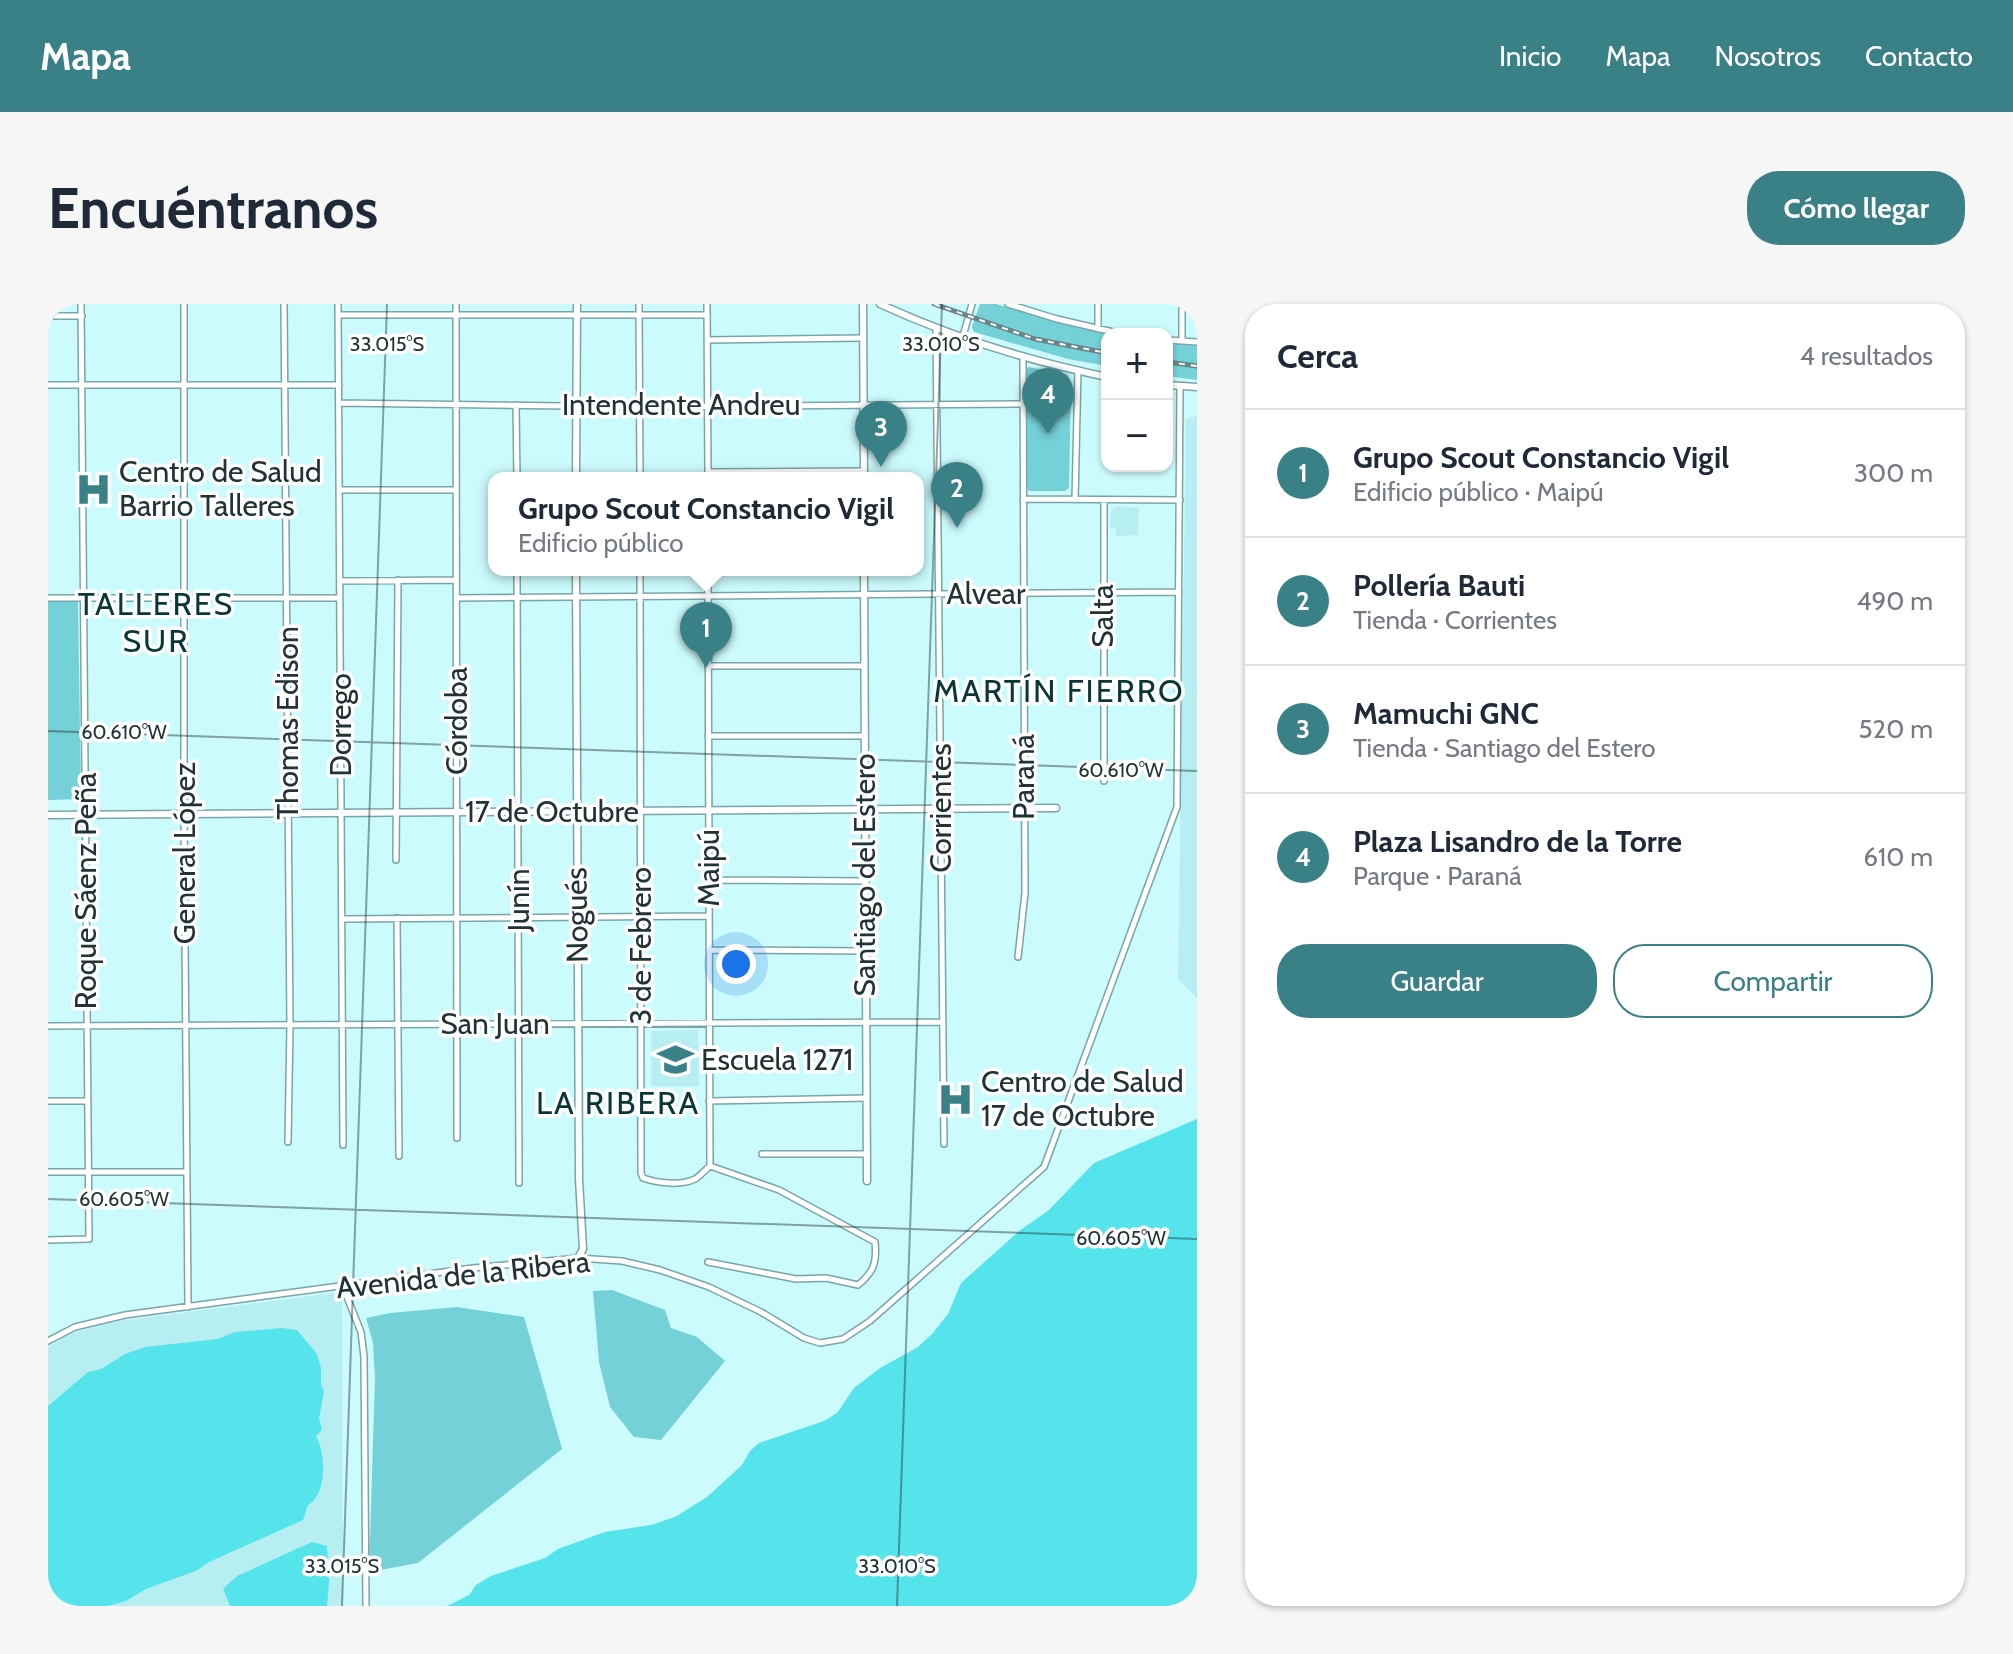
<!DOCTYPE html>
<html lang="es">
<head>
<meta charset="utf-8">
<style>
	:root { --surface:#fff; --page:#f6f6f7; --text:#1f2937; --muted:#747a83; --line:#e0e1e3; --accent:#398186 }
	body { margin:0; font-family:Cabin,sans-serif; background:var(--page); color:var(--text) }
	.controls { position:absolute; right:24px; top:24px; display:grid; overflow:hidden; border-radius:16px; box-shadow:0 2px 6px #0004 }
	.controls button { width:72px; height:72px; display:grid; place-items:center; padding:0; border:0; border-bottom:2px solid var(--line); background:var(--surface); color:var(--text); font:40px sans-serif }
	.you { position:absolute; left:688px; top:660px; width:28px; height:28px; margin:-20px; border:6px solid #fff; border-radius:50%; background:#1a73e8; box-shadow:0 0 0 12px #1a73e833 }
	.badge { display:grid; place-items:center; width:52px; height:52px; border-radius:50%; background:var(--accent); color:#fff; font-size:26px; font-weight:700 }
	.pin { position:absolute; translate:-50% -66px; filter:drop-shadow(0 2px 4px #0008) }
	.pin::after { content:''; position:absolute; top:42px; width:28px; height:24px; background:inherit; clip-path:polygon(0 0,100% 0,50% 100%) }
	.popup { position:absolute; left:440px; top:168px; width:436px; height:104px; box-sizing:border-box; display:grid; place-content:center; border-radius:16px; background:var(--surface); filter:drop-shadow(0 2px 6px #0005); font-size:26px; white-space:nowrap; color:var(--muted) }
	.popup b { font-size:30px; color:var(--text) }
	.popup::after { content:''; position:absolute; left:50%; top:100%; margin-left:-16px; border:16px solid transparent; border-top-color:var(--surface) }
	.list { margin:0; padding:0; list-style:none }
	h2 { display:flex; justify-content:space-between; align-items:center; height:104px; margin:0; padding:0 32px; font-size:34px }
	h2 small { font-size:26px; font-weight:400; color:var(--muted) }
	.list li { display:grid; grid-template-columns:52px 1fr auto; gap:24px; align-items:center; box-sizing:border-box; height:128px; padding:0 32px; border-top:2px solid var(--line) }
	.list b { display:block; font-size:30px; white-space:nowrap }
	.list p { margin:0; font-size:26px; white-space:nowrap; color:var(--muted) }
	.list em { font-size:26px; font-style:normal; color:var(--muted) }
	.actions { display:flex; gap:16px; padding:24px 32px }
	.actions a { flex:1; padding:18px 0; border:2px solid var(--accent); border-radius:32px; text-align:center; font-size:28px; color:var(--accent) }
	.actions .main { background:var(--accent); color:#fff }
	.map { position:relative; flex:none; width:1149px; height:1302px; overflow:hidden; border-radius:32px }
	header { display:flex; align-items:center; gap:48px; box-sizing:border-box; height:112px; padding:0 40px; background:var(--accent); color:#fff }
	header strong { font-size:38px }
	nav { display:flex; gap:44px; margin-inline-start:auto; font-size:28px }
	.intro { display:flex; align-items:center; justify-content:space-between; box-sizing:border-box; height:192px; padding:0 48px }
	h1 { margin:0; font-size:56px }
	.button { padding:20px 36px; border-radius:32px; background:var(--accent); color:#fff; font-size:28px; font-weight:700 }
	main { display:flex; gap:48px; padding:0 48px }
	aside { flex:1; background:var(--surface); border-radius:32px; box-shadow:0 2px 6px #0004 }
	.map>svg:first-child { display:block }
</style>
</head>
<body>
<header>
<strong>Mapa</strong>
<nav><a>Inicio</a><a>Mapa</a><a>Nosotros</a><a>Contacto</a></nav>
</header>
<div class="intro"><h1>Encuéntranos</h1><a class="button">Cómo llegar</a></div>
<main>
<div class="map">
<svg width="1149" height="1302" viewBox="0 0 1149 1302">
	<rect width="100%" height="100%" fill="#ccfbfd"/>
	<path fill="#b7eef1" d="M1149,112V694L1130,675L1138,115Z
		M1068,202L1091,204L1090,231L1068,232V225L1062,224L1063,206Z
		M650,726L651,782H603V727Z
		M286,989L294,995L295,1302H0V1043L22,1030L71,1017Z"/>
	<path fill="#74d1d7" d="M932,0H948L1059,30V62L1020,55L926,28L924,23Z
		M1119,39L1149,42V76L1119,72Z
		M980,63L1019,70L1023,78L1021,184L1017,187H981L978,182L977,67Z
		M0,297H30L33,495L0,496Z
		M564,986L617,1006L623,1024L649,1033L677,1057L613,1136L586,1133L562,1103L551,1058L545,987Z
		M409,1003L476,1013L514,1145L370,1259L321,1268L327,1074L325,1039L318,1014L342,1009Z"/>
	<path fill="#56e4ec" d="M1149,815V1302H399L421,1291L428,1281L443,1272L497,1254L510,1245L557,1228L603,1221L627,1213L659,1193L694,1161L702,1147L711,1139L776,1117L789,1109L806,1084L832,1064L870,1043L885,1029L900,1010L913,979L971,927L1001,906L1046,859Z
		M234,1024L249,1026L269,1050L273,1064V1080L276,1088L271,1114L274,1126L268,1132C278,1149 279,1191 260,1201L255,1216L161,1258L150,1266L98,1285L78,1297L59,1302H0V1102L40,1068L53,1065L77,1050L97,1043L170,1035L187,1028Z
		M264,1238L279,1242L281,1278L279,1302H182L175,1285L189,1272Z"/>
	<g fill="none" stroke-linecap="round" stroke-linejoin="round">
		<defs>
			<path id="minor" d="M136,0V510L140,1003
				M236,0L242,721L240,838
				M290,0L295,841
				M408,0L409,834
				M591,0L592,174
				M659,0L660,174
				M960,0L1009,15L1074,30
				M1134,0V37
				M290,11H659
				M0,12H34
				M888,24L896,840
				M1050,25V0
				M915,32L924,0
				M659,36L815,34
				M1119,36L1149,38
				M0,81H291
				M291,99L592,103L975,100
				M468,101L469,174
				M660,168L816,167
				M292,186H408
				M975,195L1132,196
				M1027,196L1030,66
				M1056,196V477
				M469,266L471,879
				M592,266L593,869L595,874C609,879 633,882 647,875C652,872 657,866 662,862
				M660,266L662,862
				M292,277L408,276
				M0,294H292
				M409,294L1131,288
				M660,362H816
				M660,432H817
				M348,556L350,276
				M661,576L817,577
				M349,614L351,852
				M295,615L661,612
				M661,646L818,647
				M970,653L977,589L975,52
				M0,722L894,718
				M0,797H40
				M661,797L819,794
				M714,850H819
				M0,868H138
				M0,936L41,935L33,0
				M660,958L748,975L778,974L810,981C826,968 829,958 827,938L731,886L662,862
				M295,983L313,1028L316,1053L318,1302
				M0,1037L27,1023L77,1011L425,964L530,954L574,957L612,966L661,983L713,1008L756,1034L772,1039L795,1035L822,1017L996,863L1129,503L1132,83"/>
			<path id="tertiary" d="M815,0L816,174
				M832,0C903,33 982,57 1059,73
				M1119,81L1149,83
				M528,174L529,0
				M528,266L531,875L535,945L530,954
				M816,266L819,877
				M0,511L1008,504"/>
		</defs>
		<use href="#minor" stroke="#7aa5a8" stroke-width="8"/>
		<use href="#tertiary" stroke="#7aa5a8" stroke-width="9"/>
		<use href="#minor" stroke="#fff" stroke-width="5"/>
		<use href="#tertiary" stroke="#fff" stroke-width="6"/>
		<defs>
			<path id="rail" d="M886,0L987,35L1059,49
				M1119,58L1149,62"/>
		</defs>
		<use href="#rail" stroke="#688587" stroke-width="5"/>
		<use href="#rail" stroke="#fff" stroke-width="2" stroke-dasharray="6" stroke-linecap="butt"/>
	</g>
	<path fill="none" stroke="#213334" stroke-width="2" stroke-opacity="0.45" d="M0,427L1149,467M0,895L1149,935M294,1302L339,0M849,1302L894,0"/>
	<defs>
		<symbol id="hospital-bare" viewBox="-9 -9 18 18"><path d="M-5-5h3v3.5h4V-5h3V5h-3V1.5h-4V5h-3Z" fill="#398186" stroke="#fff" stroke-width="2.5" paint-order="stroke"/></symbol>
		<symbol id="school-bare" viewBox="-9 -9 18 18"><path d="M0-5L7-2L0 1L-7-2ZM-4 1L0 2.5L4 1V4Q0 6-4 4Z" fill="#398186" stroke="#fff" stroke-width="2.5" paint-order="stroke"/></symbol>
	</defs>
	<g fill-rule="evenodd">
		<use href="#hospital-bare" x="20" y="160" width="51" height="51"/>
		<use href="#school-bare" x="602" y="730" width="51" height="51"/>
		<use href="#hospital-bare" x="882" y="770" width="51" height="51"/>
	</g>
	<g text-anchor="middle" stroke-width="7" stroke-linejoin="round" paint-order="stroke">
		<g font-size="30" fill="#213334" stroke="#fff">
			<text x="633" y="111">Intendente Andreu</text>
			<text x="938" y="300">Alvear</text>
			<text transform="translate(1055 312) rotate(-90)" y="10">Salta</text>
			<text transform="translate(409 417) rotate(-90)" y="10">Córdoba</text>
			<text transform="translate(240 419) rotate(-90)" y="10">Thomas Edison</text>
			<text transform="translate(293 421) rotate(-90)" y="10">Dorrego</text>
			<text transform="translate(976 473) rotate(-90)" y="10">Paraná</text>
			<text transform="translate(893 504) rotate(-90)" y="10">Corrientes</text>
			<text x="504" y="518">17 de Octubre</text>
			<text transform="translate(137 549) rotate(-90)" y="10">General López</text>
			<text transform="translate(661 564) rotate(-90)" y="10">Maipú</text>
			<text transform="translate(817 571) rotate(-90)" y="10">Santiago del Estero</text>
			<text transform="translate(38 587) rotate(-90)" y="10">Roque Sáenz Peña</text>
			<text transform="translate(471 596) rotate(-90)" y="10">Junín</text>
			<text transform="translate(529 611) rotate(-91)" y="10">Nogués</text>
			<text transform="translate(593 642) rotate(-90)" y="10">3 de Febrero</text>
			<text x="447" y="730">San Juan</text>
			<text transform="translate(415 971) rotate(-6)" y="10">Avenida de la Ribera</text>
		</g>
		<g font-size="30" fill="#213334" stroke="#fff" text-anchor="start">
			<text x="71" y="178">Centro de Salud<tspan x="71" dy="34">Barrio Talleres</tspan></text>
			<text x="653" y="766">Escuela 1271</text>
			<text x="933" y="788">Centro de Salud<tspan x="933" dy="34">17 de Octubre</tspan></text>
		</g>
		<g font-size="32" letter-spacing="2" fill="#083639" stroke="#fff">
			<text x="108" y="311">TALLERES<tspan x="108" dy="37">SUR</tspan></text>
			<text x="1011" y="398">MARTÍN FIERRO</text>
			<text x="570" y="810">LA RIBERA</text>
		</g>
	</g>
	<g font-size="20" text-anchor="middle" fill="#213334" stroke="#fff" stroke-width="7" stroke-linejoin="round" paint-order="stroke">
		<text x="339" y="47">33.015°S</text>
		<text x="893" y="47">33.010°S</text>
		<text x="76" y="435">60.610°W</text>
		<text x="1073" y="473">60.610°W</text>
		<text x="76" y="902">60.605°W</text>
		<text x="1073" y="941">60.605°W</text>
		<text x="294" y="1269">33.015°S</text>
		<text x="849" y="1269">33.010°S</text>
	</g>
</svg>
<div class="controls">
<button>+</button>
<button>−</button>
</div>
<div class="you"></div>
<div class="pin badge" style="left:658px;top:364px">1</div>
<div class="popup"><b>Grupo Scout Constancio Vigil</b>Edificio público</div>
<div class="pin badge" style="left:909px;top:224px">2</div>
<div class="pin badge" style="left:833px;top:163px">3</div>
<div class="pin badge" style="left:1000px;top:130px">4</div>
</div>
<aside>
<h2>Cerca<small>4 resultados</small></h2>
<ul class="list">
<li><span class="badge">1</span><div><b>Grupo Scout Constancio Vigil</b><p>Edificio público · Maipú</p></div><em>300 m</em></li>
<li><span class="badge">2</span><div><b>Pollería Bauti</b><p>Tienda · Corrientes</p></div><em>490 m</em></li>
<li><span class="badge">3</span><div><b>Mamuchi GNC</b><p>Tienda · Santiago del Estero</p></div><em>520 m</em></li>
<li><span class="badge">4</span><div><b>Plaza Lisandro de la Torre</b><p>Parque · Paraná</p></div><em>610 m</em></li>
</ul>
<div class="actions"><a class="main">Guardar</a><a>Compartir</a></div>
</aside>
</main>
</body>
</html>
